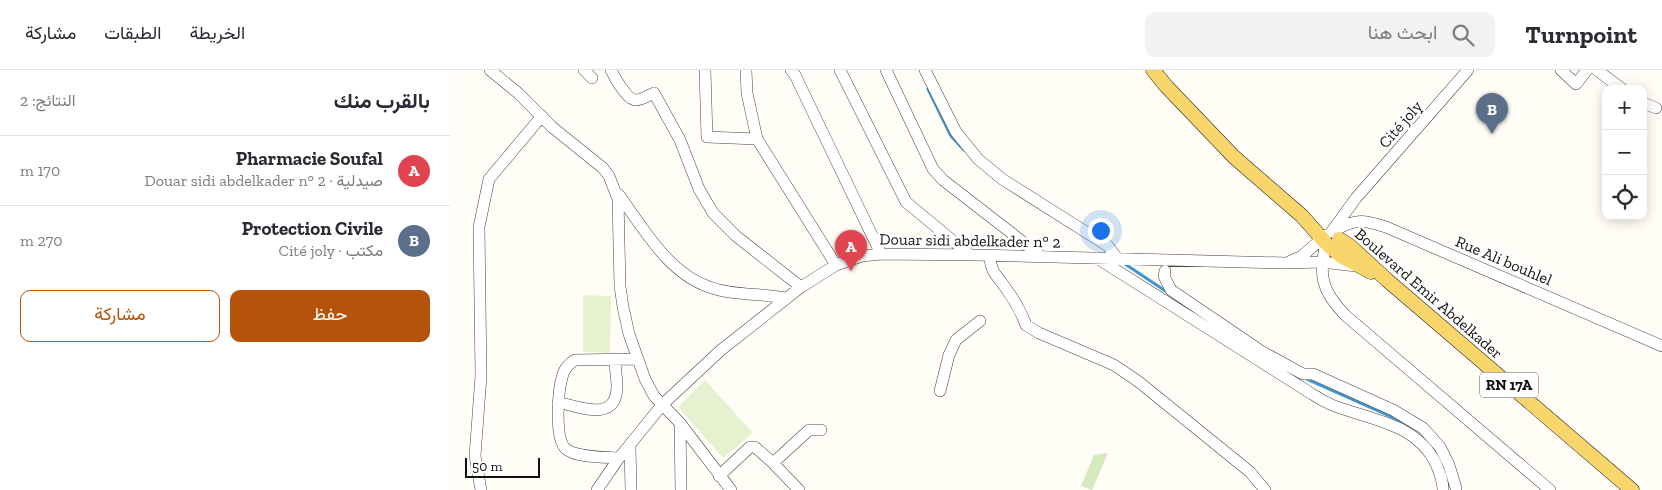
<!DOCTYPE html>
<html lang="ar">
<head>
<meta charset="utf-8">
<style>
	:root { --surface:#fff; --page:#f2f2f3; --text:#2b2b33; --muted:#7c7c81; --line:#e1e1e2; --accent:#b45309 }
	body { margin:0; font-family:"Zilla Slab",Vazirmatn,serif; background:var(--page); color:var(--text); direction:rtl }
	.controls { position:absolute; right:15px; top:15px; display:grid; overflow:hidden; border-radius:10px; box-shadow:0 2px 12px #0003 }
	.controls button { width:45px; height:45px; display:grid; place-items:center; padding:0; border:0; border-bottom:1px solid var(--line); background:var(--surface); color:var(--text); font:25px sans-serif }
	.scale { position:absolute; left:15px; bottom:12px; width:75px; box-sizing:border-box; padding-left:5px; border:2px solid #111; border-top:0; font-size:14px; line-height:18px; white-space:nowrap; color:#111; -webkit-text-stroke:4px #fff; paint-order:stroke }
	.you { position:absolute; left:650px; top:160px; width:18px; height:18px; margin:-12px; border:4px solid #fff; border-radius:50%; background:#1a73e8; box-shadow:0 0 0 8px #1a73e833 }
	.badge { display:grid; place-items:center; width:32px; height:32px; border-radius:50%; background:var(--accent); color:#fff; font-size:16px; font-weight:700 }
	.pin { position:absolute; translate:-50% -41px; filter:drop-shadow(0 1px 2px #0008) }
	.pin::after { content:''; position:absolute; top:26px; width:18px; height:15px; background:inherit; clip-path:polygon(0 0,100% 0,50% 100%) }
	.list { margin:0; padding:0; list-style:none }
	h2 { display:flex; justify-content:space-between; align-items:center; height:65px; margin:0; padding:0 20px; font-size:21px }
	h2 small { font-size:16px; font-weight:400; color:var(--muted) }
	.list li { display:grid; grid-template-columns:32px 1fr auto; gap:15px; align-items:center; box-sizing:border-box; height:70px; padding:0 20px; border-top:1px solid var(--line) }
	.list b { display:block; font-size:19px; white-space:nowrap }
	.list p { margin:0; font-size:16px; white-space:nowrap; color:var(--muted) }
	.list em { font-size:16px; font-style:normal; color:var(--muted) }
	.actions { display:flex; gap:10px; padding:15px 20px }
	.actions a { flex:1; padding:11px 0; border:1px solid var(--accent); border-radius:10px; text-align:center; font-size:18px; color:var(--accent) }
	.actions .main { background:var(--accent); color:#fff }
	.icon { flex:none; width:28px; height:28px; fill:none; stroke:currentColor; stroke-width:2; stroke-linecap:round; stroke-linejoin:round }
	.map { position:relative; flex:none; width:1212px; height:420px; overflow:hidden; direction:ltr }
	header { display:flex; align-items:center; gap:30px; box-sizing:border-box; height:70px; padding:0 25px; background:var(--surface); border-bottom:1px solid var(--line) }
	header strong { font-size:24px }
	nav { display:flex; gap:28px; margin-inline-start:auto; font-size:18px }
	.search { width:350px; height:45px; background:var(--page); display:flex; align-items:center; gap:12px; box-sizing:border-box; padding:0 18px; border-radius:10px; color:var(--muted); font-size:19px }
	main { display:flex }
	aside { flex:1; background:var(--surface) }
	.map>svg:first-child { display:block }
</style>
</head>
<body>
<header>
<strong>Turnpoint</strong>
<div class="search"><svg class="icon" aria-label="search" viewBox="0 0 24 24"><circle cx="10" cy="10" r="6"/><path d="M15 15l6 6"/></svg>ابحث هنا</div>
<nav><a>الخريطة</a><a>الطبقات</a><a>مشاركة</a></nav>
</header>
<main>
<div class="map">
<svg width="1212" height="420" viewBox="0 0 1212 420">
	<rect width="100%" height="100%" fill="#fffdf5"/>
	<path fill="#d5ebbd" d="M658,383L642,420L631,416L644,385Z"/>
	<path fill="#e6f2cf" d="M133,225L161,226L160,283L133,282Z
		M255,310L303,363L273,388L228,337Z"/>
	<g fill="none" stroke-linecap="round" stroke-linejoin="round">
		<path stroke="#3f96cf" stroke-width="3" d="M478,19L501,66L514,80
			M675,194L717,222
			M854,308L953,352
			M981,375L989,386"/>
		<defs>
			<path id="minor" d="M40,0L68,23L102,57L153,98L159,106L168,129L170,216L173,237L179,264L195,309L204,326L230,353L281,420
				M134,0L142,8
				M161,0C165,8 177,30 186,30C192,30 199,25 204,23L230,70L249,119L263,143L286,166L351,217
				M255,0L257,67L307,69
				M296,0L297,23L307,69L386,195
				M341,0L345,5L431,184
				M390,0L456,132L520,185
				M436,0L483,99L493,110L591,186
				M475,0L506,62L528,89L552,109L658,176L667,188
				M1111,0L1126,14L1137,0
				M1147,0L1172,19
				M1193,33L1206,38
				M169,125C194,159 218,203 259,217C284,226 310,223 335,228
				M882,161L906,128L1018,0
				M882,162C904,149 912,149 936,157L1212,276
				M876,173C868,206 872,221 895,245L1100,420
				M540,185C540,203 548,206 557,220C565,231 571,242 576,255L589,263L664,295L689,312L800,402L815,420
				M647,188L862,324C868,328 875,332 882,335C920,350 967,353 986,394C990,404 993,410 993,420
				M839,192L852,186L876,165
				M715,201L714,206L721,220L811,281L853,304H863L943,340L973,358L990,377L999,395L1006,418
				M490,321L499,285L506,270L530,251
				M108,332C129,337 166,353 167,317C167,308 165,299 165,290
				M230,353L231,420
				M180,377L181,420
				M169,388C156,387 127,388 116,379C104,369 108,319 113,304C115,298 120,293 125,290L188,289
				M323,393L359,360H371
				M269,406L300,377H305L323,393L349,420
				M31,420L25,386L31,306L29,157L39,109L92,46
				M147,420L169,388L212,335L271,280L351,217L386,195L412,186L431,184L526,185L836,193L872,192L906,196"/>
			<path id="major" d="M703,0L716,16L784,87L852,146L875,172
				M889,169L900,176L937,210L1182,420
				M878,175L891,186L921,202"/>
		</defs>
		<use href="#minor" stroke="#444" stroke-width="12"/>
		<use href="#major" stroke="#222" stroke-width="15"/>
		<use href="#minor" stroke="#fff" stroke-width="11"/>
		<use href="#major" stroke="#f9d66b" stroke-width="14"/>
	</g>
	<g text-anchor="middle" stroke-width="5" stroke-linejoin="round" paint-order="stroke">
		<rect fill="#fff" stroke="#585858" stroke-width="1" x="1030" y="302.5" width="58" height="25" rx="4"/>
		<g font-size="15" font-weight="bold" fill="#111">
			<text x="1059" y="320">RN 17A</text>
		</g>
		<g font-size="16" fill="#111" stroke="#fff">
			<text transform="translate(950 54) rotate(-49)" y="6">Cité joly</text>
			<text transform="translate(520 170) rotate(1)" y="6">Douar sidi abdelkader n° 2</text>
			<text transform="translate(1054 190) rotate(23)" y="6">Rue Ali bouhlel</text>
			<text transform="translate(979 223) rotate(41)" y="6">Boulevard Emir Abdelkader</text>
		</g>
	</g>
</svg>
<div class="controls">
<button>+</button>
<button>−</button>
<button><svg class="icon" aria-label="locate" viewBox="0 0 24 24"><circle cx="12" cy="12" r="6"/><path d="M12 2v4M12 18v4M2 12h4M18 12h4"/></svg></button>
</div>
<div class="scale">50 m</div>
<div class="you"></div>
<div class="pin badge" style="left:401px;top:201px;background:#e0444e">A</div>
<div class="pin badge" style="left:1042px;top:64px;background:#5c6f8a">B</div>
</div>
<aside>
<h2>بالقرب منك<small>النتائج: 2</small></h2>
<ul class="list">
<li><span class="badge" style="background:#e0444e">A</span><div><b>Pharmacie Soufal</b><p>صيدلية · Douar sidi abdelkader n° 2</p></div><em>170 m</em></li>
<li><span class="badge" style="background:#5c6f8a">B</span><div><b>Protection Civile</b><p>مكتب · Cité joly</p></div><em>270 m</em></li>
</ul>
<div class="actions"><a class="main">حفظ</a><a>مشاركة</a></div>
</aside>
</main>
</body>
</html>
